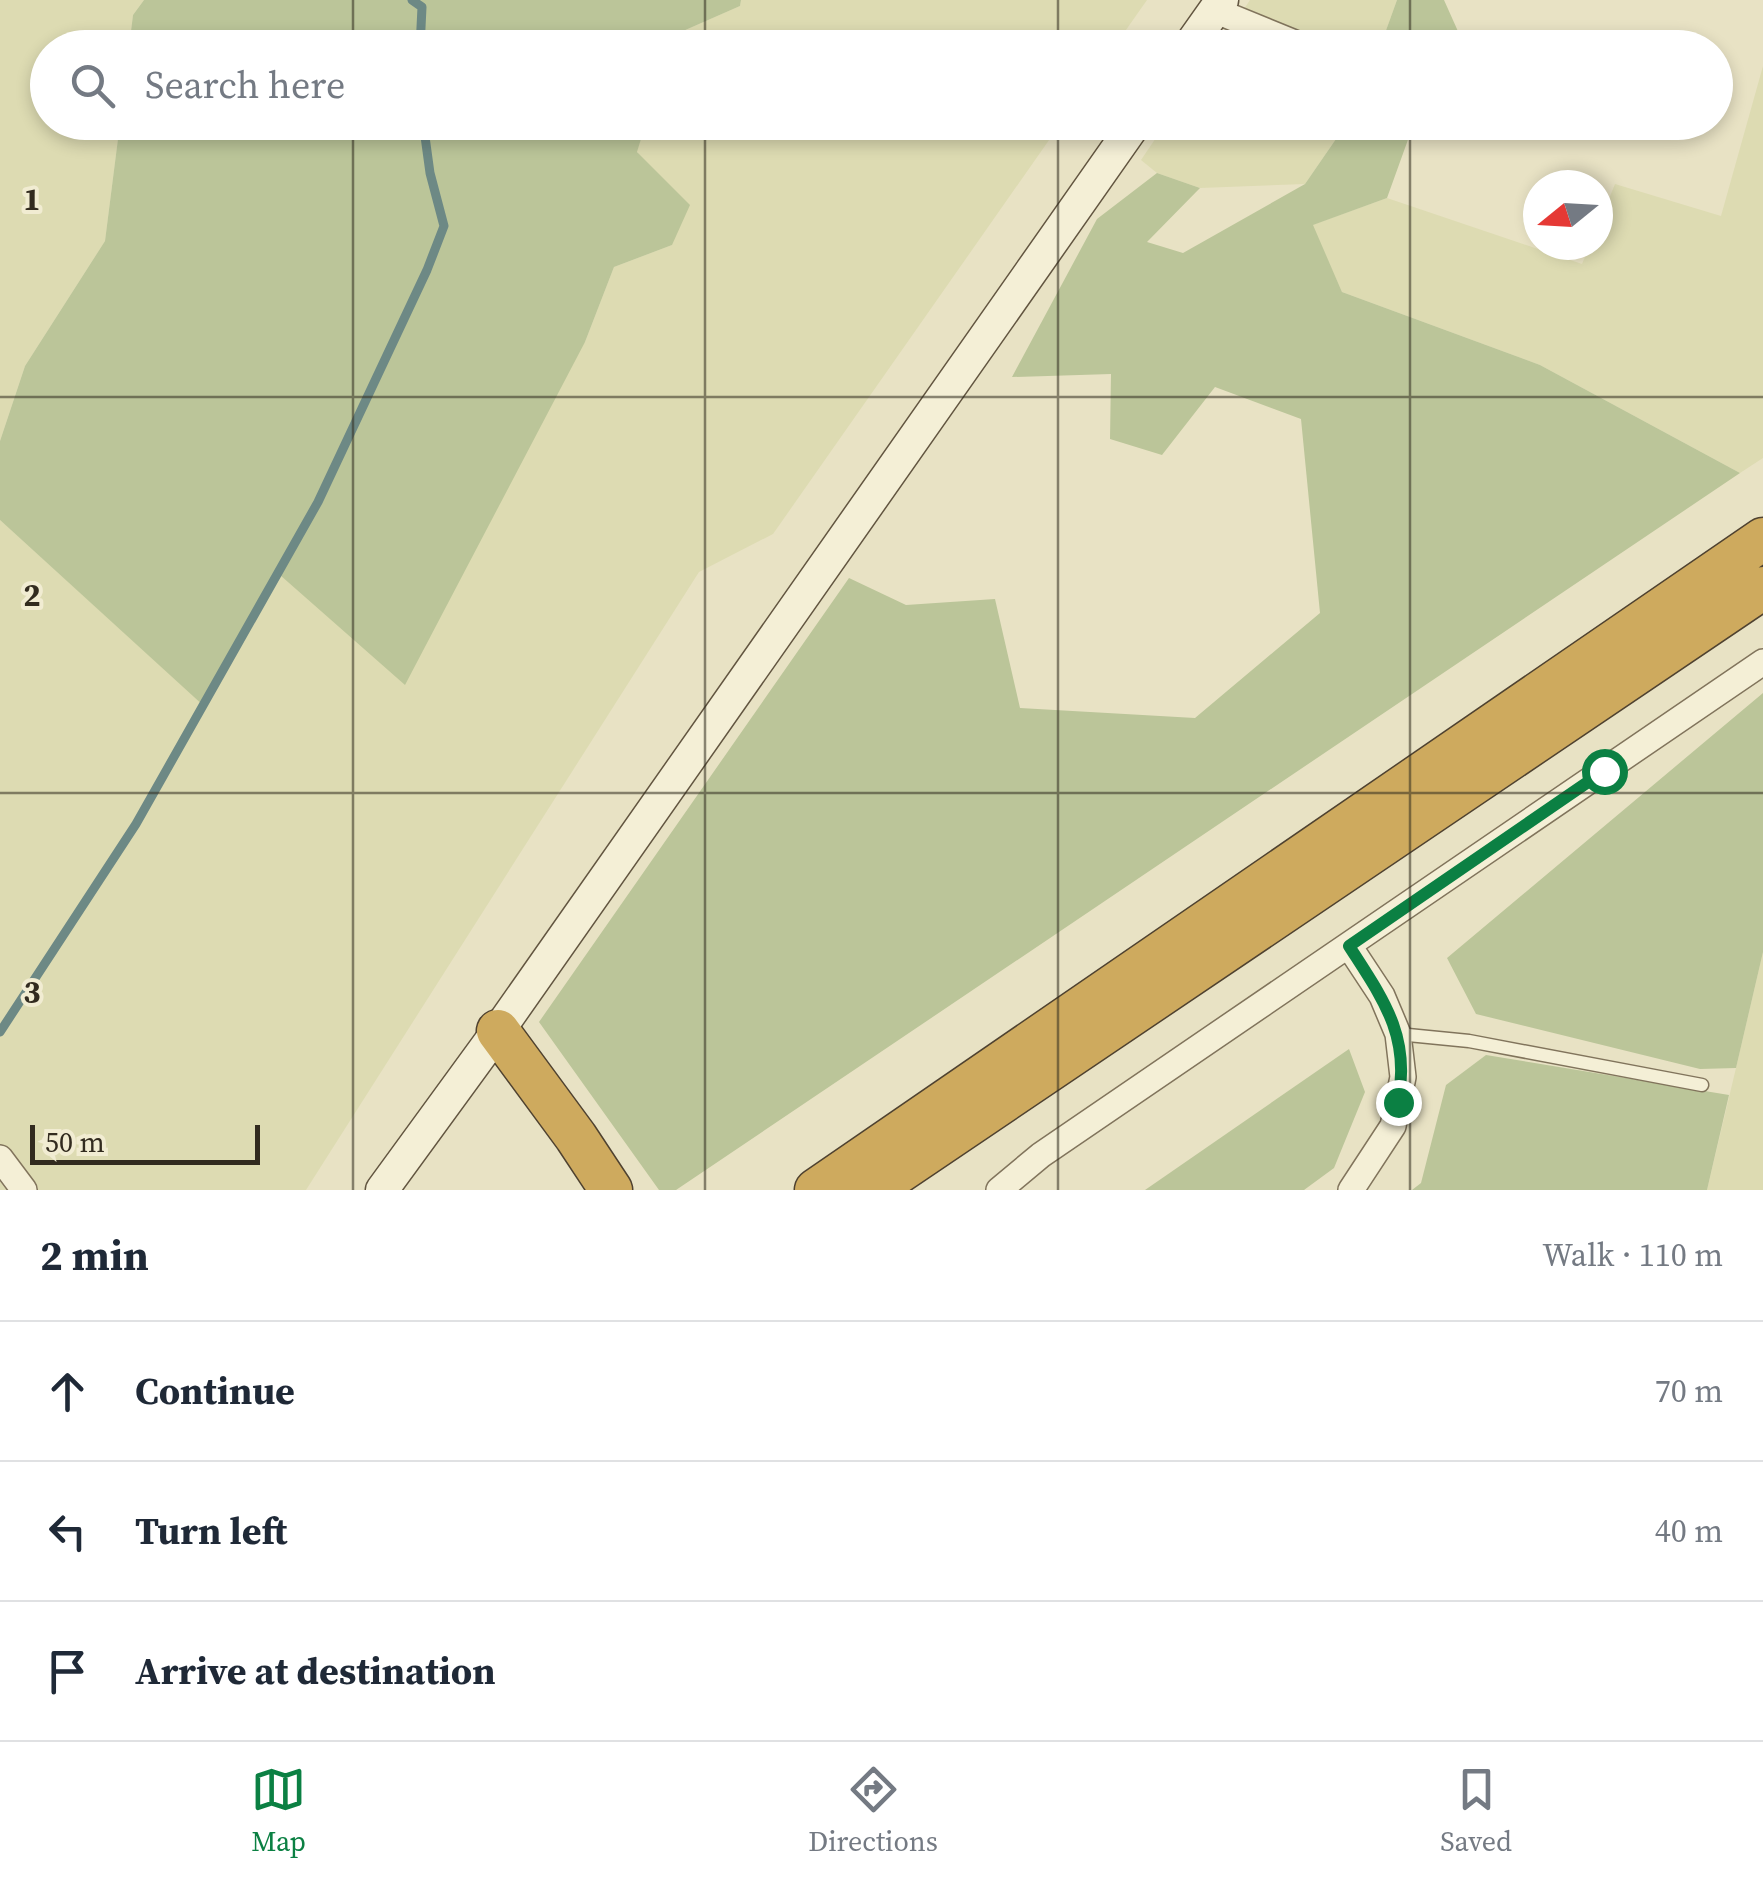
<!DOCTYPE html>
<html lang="en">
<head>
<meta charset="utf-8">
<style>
	:root { --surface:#fff; --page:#f2f2f3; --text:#1f2937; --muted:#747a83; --line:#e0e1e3; --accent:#0b8043 }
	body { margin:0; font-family:"Source Serif 4",serif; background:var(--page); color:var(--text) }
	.compass { position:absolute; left:1523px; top:170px; width:90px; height:90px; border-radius:50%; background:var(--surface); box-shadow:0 5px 15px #0003; rotate:252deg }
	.scale { position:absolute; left:30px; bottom:25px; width:230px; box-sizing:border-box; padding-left:10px; border:5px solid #322b1f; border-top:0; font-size:28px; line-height:35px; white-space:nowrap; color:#322b1f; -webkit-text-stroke:8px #f1ecd2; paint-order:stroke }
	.stop { position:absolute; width:30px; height:30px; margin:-22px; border:8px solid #0b8043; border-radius:50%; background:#fff }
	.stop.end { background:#0b8043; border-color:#fff; box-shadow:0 2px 10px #0008 }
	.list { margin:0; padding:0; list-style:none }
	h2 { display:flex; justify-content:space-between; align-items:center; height:130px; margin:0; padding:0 40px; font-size:42px }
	h2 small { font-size:32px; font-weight:400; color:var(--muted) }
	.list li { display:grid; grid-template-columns:65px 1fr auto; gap:30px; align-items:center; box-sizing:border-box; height:140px; padding:0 40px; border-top:2px solid var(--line) }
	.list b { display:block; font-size:38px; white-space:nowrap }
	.list em { font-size:32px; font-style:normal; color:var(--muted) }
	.icon { flex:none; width:55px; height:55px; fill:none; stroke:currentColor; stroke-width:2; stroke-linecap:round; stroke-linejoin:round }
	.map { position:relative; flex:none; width:1763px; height:1190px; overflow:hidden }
	.search { position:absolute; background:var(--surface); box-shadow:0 5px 15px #0003; left:30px; right:30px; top:30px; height:110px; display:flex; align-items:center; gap:25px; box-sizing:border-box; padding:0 35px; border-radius:55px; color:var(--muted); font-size:38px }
	.sheet { height:550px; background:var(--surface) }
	nav { display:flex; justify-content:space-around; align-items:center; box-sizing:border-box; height:140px; border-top:2px solid var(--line); background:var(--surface); font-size:28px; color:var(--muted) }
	nav a { display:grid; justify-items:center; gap:5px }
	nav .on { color:var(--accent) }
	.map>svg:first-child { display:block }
</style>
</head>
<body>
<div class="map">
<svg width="1763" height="1190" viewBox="0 0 1763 1190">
	<rect width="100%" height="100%" fill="#e8e2c4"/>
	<path fill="#dddbb2" d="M0,0H144L133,15L129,47L48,48V122L120,123L105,241L25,366L0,441Z
		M741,0H1147L1114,47L670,48L674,35L740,6Z
		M1250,0H1397L1380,47L1218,48Z
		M1763,66V458L1740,473L1540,365L1342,292L1312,225L1387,198L1582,264L1590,245H1598V226L1615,184L1721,216Z
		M646,123H1061L773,534L699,572L306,1190H0V520L206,707L280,575L585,342L614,267L672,245L637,151Z
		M1166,123H1347L1305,184L1200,188L1157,173L1141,160Z
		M1763,952V1190H1707L1736,1068Z"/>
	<path fill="#bbc599" d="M144,0H741L740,6L674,35L670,47H129L133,15Z
		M1397,0H1444L1465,47H1380Z
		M120,123H646L637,152L690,205L672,245L614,267L585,342L405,685L280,575L205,707L0,520V441L25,366L105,241Z
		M1347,123H1414L1387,198L1313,225L1342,292L1540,365L1740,473L676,1190H659L539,1022L849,578L906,605L995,599L1020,708L1195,718L1320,613L1301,419L1215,387L1162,455L1110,439L1111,374L1012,377L1097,219L1157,173L1200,188L1147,242L1183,253L1305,184Z
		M1763,693V952L1736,1068L1700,1069L1476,1014L1447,958Z
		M1349,1049L1365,1092L1334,1168L1304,1190H1145Z
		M1486,1055L1729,1095L1707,1190H1412L1421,1183L1446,1085Z"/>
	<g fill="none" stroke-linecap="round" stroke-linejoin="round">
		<path stroke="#6d8985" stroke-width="9" d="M412,0L422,7L420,48
			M0,1032L136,824L318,502L427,270L444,226L430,173L423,122"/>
		<defs>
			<path id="lane" d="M1398,1034L1469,1041L1702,1085"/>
			<path id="street" d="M1214,10L1307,48
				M1494,122L1497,124
				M1349,946L1382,996L1398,1034L1403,1077L1393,1126L1351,1190
				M0,1158L24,1190
				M999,1190L1041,1155L1763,662"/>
			<path id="secondary" d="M1188,48L1222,0
				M382,1190L498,1031L1136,122"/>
			<path id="highway" d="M498,1031L576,1137L611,1190
				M816,1190L1763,539
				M872,1190L1763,588"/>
		</defs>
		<use href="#lane" stroke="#81745c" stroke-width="15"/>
		<use href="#street" stroke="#81745c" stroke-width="28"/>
		<use href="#secondary" stroke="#625540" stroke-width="35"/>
		<use href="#highway" stroke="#4f4230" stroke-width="45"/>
		<use href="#lane" stroke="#f4efd6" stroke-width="12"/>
		<use href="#street" stroke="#f4efd6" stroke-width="25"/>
		<use href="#secondary" stroke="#f4efd6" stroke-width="32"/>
		<use href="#highway" stroke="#ceaa5e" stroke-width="42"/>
	</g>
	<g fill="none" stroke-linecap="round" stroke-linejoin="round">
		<path stroke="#0b8043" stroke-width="12" d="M1398,1102C1411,1036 1383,999 1349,946L1604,771"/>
	</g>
	<path fill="none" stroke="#322b1f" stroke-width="2.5" stroke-opacity="0.55" d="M353,0V48M705,0V48M1058,0V48M1410,0V48M353,122V1190M705,122V1190M1058,122V1190M1410,122V1190M0,397H1763M0,793H1763"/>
	<g font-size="32" text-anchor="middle" font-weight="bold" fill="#322b1f" stroke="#f1ecd2" stroke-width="8" stroke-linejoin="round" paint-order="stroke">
		<text x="32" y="210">1</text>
		<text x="32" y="606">2</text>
		<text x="32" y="1003">3</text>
	</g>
</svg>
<svg class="compass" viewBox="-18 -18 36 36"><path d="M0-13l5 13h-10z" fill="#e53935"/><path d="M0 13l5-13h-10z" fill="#747a83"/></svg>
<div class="scale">50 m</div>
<div class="stop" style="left:1604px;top:771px"></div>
<div class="stop end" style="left:1398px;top:1102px"></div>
<div class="search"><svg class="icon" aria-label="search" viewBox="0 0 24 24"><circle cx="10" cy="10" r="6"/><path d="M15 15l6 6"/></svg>Search here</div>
</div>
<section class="sheet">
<h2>2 min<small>Walk · 110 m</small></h2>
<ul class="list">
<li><svg class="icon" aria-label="ahead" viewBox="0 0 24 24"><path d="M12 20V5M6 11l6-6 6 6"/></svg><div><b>Continue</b></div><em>70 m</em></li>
<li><svg class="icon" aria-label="left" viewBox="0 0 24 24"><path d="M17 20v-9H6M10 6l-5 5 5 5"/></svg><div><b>Turn left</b></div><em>40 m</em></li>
<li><svg class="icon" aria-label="arrive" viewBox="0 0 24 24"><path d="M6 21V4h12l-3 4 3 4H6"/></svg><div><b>Arrive at destination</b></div></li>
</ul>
</section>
<nav>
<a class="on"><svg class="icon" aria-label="map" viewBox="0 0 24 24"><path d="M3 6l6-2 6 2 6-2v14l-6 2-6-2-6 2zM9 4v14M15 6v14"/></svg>Map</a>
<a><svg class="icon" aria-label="directions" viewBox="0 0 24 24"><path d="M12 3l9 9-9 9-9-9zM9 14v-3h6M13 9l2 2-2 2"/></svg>Directions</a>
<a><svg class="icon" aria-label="saved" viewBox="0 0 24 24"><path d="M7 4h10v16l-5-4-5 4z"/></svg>Saved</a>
</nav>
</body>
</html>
